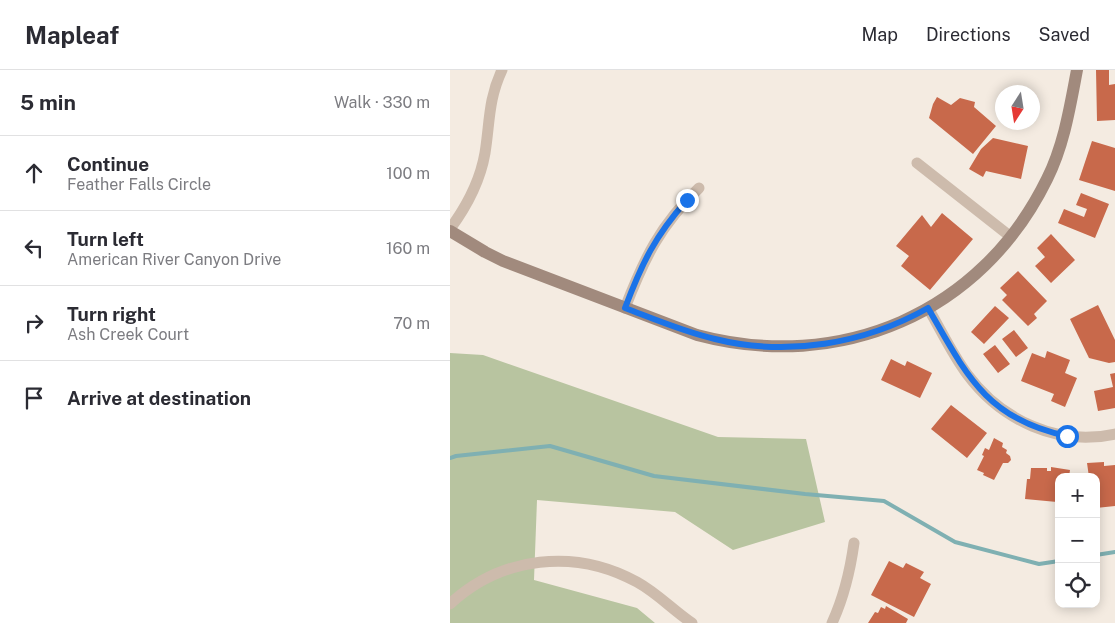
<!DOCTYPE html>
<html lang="en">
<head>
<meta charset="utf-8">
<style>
	:root { --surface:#fff; --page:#f2f2f3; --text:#2b2b33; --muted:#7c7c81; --line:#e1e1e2 }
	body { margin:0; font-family:"Public Sans",sans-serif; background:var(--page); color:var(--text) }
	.controls { position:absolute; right:15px; bottom:15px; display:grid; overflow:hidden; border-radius:10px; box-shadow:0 2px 12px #0003 }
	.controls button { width:45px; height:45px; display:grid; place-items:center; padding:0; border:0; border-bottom:1px solid var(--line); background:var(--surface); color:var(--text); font:25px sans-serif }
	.compass { position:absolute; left:545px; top:15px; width:45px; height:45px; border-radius:50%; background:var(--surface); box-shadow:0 2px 12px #0003; rotate:192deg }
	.stop { position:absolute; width:15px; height:15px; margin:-11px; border:4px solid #1a73e8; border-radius:50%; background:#fff }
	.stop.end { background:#1a73e8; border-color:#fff; box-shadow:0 1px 5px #0008 }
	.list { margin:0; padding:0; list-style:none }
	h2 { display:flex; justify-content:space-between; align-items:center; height:65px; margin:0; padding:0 20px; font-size:21px }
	h2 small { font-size:16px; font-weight:400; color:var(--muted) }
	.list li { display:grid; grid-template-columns:32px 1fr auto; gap:15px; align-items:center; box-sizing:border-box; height:75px; padding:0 20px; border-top:1px solid var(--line) }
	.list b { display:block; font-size:19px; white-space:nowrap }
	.list p { margin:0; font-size:16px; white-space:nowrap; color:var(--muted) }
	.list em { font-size:16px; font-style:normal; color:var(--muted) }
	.icon { flex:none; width:28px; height:28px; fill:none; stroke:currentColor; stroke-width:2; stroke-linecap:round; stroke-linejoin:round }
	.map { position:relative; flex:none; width:665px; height:553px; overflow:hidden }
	header { display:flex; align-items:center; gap:30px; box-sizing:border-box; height:70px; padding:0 25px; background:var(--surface); border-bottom:1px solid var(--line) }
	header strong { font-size:24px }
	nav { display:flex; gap:28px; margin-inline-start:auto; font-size:18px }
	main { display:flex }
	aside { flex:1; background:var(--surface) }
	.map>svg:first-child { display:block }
</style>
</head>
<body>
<header>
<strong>Mapleaf</strong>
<nav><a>Map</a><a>Directions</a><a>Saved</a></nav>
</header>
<main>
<aside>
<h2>5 min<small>Walk · 330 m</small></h2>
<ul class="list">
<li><svg class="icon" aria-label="ahead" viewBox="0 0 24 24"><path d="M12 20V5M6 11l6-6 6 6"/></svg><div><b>Continue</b><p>Feather Falls Circle</p></div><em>100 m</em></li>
<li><svg class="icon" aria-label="left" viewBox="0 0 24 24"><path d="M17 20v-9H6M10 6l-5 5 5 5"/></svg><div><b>Turn left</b><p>American River Canyon Drive</p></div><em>160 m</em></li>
<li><svg class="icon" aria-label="right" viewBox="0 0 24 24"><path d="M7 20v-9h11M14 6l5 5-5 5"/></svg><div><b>Turn right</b><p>Ash Creek Court</p></div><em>70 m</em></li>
<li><svg class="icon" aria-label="arrive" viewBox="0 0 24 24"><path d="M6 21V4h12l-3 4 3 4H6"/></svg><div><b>Arrive at destination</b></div></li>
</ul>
</aside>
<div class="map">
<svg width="665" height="553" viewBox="0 0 665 553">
	<rect width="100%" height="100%" fill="#f4ebe1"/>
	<path fill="#b8c4a0" d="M0,283L33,285L268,367L356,369L375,452L283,480L225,442L87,430L84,510L187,538L205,553H0Z"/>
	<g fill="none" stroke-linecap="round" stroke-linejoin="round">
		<path stroke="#7fb0b2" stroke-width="4" d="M0,388L6,386L100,376L204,406L355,424L434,431L505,472L589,494L609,491
			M646,485L665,482"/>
	</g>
	<path fill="#c8694b" d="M646,0H659V15L665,14V50L647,51Z
		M487,27L501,35L510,28L525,32L524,37L546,56L523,84L479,48L483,34Z
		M543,68L578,76L571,109L536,101L533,107L519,99L531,79Z
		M642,71L665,78V121L629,110Z
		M631,123L659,134L645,168L608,153L614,139L634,147L637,139L626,135Z
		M492,143L523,169L480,220L451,196L459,186L446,176L472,145L481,157Z
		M601,164L625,190L601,213L585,196L595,187L587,178Z
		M568,201L597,231L584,244L587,248L578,256L552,230L557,225L550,218Z
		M648,235L665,270V292L659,293L639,288L620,249Z
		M545,236L559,248L534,274L521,262Z
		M564,260L578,278L566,287L552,269Z
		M545,275L560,294L548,303L533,284Z
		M597,281L620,290L615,303L627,308L615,337L601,331L604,324L571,311L582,283L595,288Z
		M441,289L455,296L457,291L482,303L470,328L431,310Z
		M665,303V338L648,341L644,321L663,317L660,304Z
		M501,335L537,363L517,388L481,359Z
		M544,368L553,373L552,377L557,380L556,383L560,386L561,390L558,393H553L544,410L533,405L534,403L527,400L534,386L532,385L535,378L539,380Z
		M654,392V396L665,395V436L646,438V407H639L637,393Z
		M601,397L620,400L619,407H609L607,432L575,429L577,409H580L581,398H597V401H601Z
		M439,491L453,498L456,493L474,502L470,508L481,514L464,547L421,525Z
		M436,536L458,549L456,553H418L425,542L428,543L431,537L435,539Z"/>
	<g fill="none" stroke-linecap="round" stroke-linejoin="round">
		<path stroke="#cdbbac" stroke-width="11" d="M467,93L561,167
			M0,159C17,136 30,112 35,83C40,52 38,30 52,0
			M175,238C194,189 210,155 249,118
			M478,238C491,260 502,284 517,304C551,350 608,377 665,364
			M0,534C52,486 125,478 187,512C207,523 223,540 242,553
			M382,553C394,527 400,502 404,473"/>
		<path stroke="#a18a7d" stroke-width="12" d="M0,161L35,182L53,191L247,265C390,303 531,244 597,109C614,75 620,37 627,0"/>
	</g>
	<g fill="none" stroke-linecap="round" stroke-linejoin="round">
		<path stroke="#1a73e8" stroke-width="6" d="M237,130C205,166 192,193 175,238C204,249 234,262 265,269C337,287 414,274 478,238C516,304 536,349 617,366"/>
	</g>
</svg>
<div class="controls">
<button>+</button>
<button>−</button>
<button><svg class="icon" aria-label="locate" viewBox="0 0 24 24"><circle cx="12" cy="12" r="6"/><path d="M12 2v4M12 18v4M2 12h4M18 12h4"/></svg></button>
</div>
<svg class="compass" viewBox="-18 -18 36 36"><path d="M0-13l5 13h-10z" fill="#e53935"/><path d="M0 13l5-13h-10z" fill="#7c7c81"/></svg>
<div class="stop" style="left:617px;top:366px"></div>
<div class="stop end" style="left:237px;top:130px"></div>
</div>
</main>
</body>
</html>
